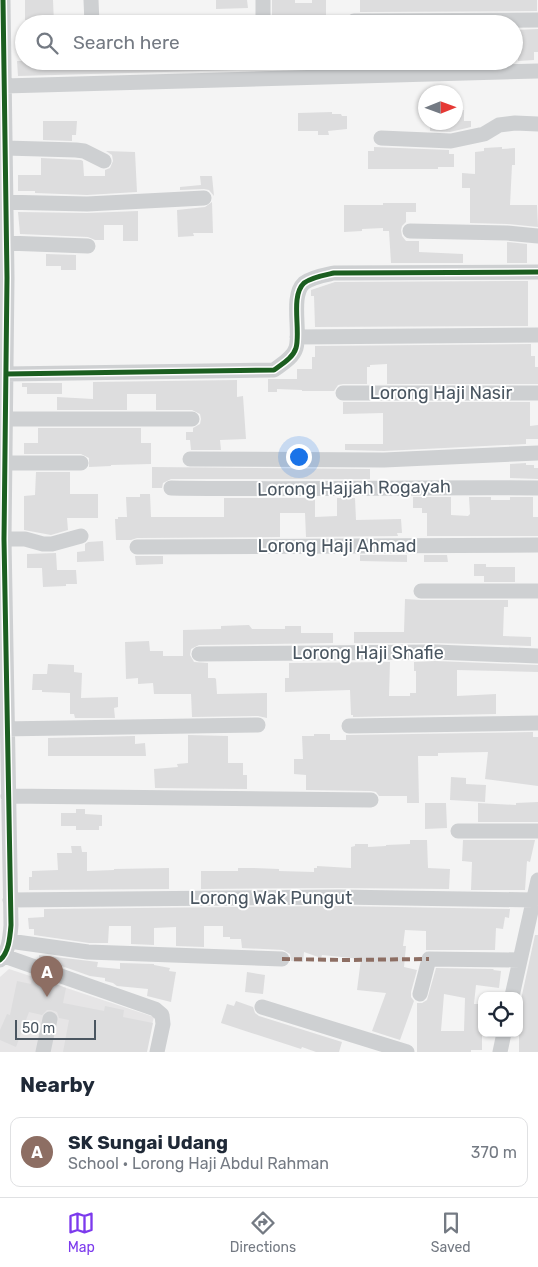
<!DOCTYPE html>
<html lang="en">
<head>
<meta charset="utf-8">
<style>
	:root { --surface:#fff; --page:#f2f2f3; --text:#1f2937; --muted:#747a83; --line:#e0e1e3; --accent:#7c3aed }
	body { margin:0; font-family:Rubik,sans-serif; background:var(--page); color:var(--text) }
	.controls { position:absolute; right:15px; bottom:15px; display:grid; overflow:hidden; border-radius:10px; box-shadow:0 1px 4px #0004 }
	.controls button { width:45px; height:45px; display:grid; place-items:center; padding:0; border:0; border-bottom:1px solid var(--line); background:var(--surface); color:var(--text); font:25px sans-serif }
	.compass { position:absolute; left:418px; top:85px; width:45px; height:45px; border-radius:50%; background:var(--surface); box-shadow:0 1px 4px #0004; rotate:89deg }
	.scale { position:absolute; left:15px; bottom:12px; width:81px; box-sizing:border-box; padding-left:5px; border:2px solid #4a5661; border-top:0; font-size:14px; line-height:18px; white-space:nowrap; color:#4a5661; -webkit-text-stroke:4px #fff; paint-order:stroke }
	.you { position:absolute; left:298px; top:456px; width:18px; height:18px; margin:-12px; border:4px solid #fff; border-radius:50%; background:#1a73e8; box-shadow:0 0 0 8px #1a73e833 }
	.badge { display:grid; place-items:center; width:32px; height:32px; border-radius:50%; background:var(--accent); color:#fff; font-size:16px; font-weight:700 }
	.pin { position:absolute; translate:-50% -41px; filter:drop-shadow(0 1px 2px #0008) }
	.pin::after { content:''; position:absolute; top:26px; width:18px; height:15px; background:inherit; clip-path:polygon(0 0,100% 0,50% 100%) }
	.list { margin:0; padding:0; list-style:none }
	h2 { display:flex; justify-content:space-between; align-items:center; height:65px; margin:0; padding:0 20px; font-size:21px }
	h2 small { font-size:16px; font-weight:400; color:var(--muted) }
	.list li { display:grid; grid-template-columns:32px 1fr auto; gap:15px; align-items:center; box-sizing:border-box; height:70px; margin:0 10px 10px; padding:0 10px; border:1px solid var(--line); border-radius:10px }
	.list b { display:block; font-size:19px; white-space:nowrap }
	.list p { margin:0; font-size:16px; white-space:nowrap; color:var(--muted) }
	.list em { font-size:16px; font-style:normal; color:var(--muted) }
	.icon { flex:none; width:28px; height:28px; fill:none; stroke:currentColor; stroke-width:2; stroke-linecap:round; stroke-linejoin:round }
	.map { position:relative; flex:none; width:538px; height:1052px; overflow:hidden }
	.search { position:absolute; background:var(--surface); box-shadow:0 1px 4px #0004; left:15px; right:15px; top:15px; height:55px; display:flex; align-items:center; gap:12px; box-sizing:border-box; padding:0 18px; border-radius:28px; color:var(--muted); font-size:19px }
	.sheet { height:145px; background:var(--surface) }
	nav { display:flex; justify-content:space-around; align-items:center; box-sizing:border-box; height:70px; border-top:1px solid var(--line); background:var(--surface); font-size:14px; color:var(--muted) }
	nav a { display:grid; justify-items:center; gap:2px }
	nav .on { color:var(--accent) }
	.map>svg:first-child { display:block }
</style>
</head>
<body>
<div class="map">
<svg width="538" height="1052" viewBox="0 0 538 1052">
	<rect width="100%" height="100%" fill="#f4f4f4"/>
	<path fill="#e6e5e6" d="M9,969L154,1017L145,1052H0V977Z"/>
	<path fill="#ddddde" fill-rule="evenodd" d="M25,0H53L54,24H31V20H25Z
		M216,0H247L248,8L216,9Z
		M272,0H295V3H312V0H326V15H336L337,24H303V21L272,23Z
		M360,0H537V11L360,12Z
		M538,29V52H534V60L518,61V52H514V30Z
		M17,61H382V66L18,76Z
		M456,110H464V121H471V127L450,132L430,131V122H456Z
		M332,112V114H341L342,116H347V129L328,131L329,135H318V131H298V113Z
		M43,121H77L76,135H72V141L43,140Z
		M374,147L449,150V154H454V167H438V169H368V151H374Z
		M502,147V149L515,148V165H512L510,205H537L538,227L507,224L470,223V188H462V173L475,174V152L484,151V148Z
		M106,151L135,152L137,192L87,195L35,193V191H18V175H41V158L81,160L83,161L84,176H105V170L110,168L113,161L112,155Z
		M200,176H212L214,196L209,190L204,189L180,190V187L201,185Z
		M212,202L213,233H193L194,236L178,237L177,210L205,207Z
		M383,203H416V212H406V222L402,226L401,230L402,236L406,241H419V252L463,254V263H391L389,231H383V228L362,229V231L344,232V205H383Z
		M138,211V241H123V225H104V240H95L88,237L20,234L18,212L87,213Z
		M507,242L527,244V263H507Z
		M46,254L76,255V270H61V266H46Z
		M528,281V326L315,327L314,296H311V290L335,282Z
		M531,344V356H535V367H538V384H387V364L370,365V367H367V384H343L338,385L334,391H302V390L277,389V392H268V379H297V369H312V357H315V346Z
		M237,380V397L243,396L246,439L220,440L221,450H191L190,440H186V432H193V428L200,424L201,419L200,414L192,410H156V394H127V410H57V397L93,399V382Z
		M22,383H62V394H27V387H22Z
		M343,402H530V426L538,425V439H526V444L384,451L345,450V444H383V413L343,414Z
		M38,428H141V443H151V464L111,465V466L89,467V458L81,454H24V443H38Z
		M526,463V465H534V468H538V479L510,478V464Z
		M152,467L370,469V479H171L163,483L162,488H152Z
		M36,472H70V494H98V518H67L68,530L51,535L24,530V496L35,495Z
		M140,494H150L151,517H224V498H315V517L337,516V498H355L356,520L401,519L402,533H397L398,536L306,537L305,513H280V537L137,538L131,540H116L115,519H118V517H127L126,497H140Z
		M413,497H451V515L468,516L470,514L469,497H491V500H510V497H533V517H538V536H427V513H422V508H413Z
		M103,541L104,561L77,562V552L85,551V544L88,542Z
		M56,553L57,570H76L77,584H66V586L43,587L42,568H27V554Z
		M360,555H407V562L360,561Z
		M424,555H447L448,562H424Z
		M135,556H163V564L136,565Z
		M474,564H486V567H515V582H484V576H474Z
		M405,599L421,600H508V607H504L503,636L531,637V646L435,643H354V632H404Z
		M249,625L252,629H285V626H301V633H333V643L199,645L191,649L190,655L194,662L208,663V678H215L216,679L217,694L267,693V718L258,716L192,717L191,694H154L153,683L138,684V678L126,679L125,642L149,641L150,651H163V656H183V630L221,629V626Z
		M435,661L538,665V672L457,670V696L496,694V714L353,717V715H351L350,690L285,692V678H289V663L390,662L389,696H410V693H416V671H414V662Z
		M48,664L74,665V672L82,673L81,698L118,697V707L114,708L115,718H75L74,714H70V693L42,692V690H32L33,674H47Z
		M533,732V737H538V786L485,779L488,752L438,753V756H418L419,803H407V796H379L376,792L371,791L306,790V775L294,774V759H303L302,736H314V734H330V740H346V735H349Z
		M188,735L228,736V763H243V775H247V789L155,788L154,769L178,767L177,764L188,763Z
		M135,736V744L145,743L146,756H48V738Z
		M451,777L466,778V784L486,785L485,802L450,800Z
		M538,802V822H478V803L516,805V803Z
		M425,803H446L447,828L425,829Z
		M76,809H85V814L102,815V826H99V830H76V826H61V813H76Z
		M410,840H427L428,868L450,869L449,889L339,888L201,889V871H238V868H254L279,869V871L314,872V868H317V866L351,868V847L355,846V844H368V847L386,846V845L410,844Z
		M463,840H535L530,862L527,861L525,890H471L472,862L462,861Z
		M71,846H81L82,852H87V871L114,870V869L169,868V889L29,890V877H32V871L58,870L57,853H72Z
		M339,906L510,909L509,918L505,917L503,929L496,928L495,950H426V931L405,930L403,946H406L404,967L417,970L411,992V997L414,1001L400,1040L372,1031L386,993L357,990L361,959L322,955L321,958L304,952L303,962L291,961L290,954L283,950L242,948L241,939H230V937H223V926H204V947L176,946V927L154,928V945L131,944V926H109L108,943H89L34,935V929H29L28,918L44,917V909Z
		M535,935H538V1052H519V1021H523L522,995Z
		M39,955L98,962L97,967L120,969V963L154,964V965L170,968L169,971L176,972L171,1002L147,996L148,989L117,986L113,983L105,981V978L90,976L39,958Z
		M436,968L494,969L493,970L501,971L499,988L476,985L474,1004H482V1050H471V1052H417V1003H422L427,1000ZM444,994L465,998L464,1031H441Z
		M247,972L265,975L263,994L245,992Z
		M32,979L47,982L48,981L66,988L63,1003L104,1011L105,1006L124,1010L123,1017L153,1023L147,1052H63L69,1020L59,1018L57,1012L51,1010H47L42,1015L29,1012L16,1047L0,1040V1030L7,1014L10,1015L17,981L31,984Z
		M236,1001L253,1007L255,1013L259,1016L342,1042L339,1052H316L302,1047L301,1049L221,1023L227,1004L234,1006Z"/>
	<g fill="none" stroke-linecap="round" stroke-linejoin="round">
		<path stroke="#ced0d2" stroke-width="15" d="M91,0L92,24
			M263,0V20
			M354,21L538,20
			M4,86L538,71
			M381,138L451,141L484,134L499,125L515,123L538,124
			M5,148L76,150L84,151L104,161
			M0,202L87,204L204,198
			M410,231L507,233L538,236
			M6,243L88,246
			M297,337L538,335
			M6,374L274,370C282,364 293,358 296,348C301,331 290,296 304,283C312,277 325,275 334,273L538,272
			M343,393H538
			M5,419H192
			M190,459L384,460L538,453
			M4,463H81
			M171,488C293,490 416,487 538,488
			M4,539H25L43,544H52L81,536
			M137,547L538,545
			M421,591H538
			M199,654L435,652L538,656
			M349,726L538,723
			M0,729L258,725
			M8,796L371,800
			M458,831H538
			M10,900L339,897L533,900
			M9,941L88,952L282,959
			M4,956L155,1009L162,1015L163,1024L157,1052
			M0,960C9,952 10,937 11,925L4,539L7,278L3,0
			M420,994L429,959L520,960
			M512,996L538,880
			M262,1007L407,1052
			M43,1052L50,1019
			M500,1052L504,1033"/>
		<path stroke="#8d6e63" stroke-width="4" stroke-dasharray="8 4" stroke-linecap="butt" d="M282,959L346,960L429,959"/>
		<defs>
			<path id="cycleway" d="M6,374L274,370C282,364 293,358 296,348C301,331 290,296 304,283C312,277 325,275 334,273L538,272
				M0,960C9,952 10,937 11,925L4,539L7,278L3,0"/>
		</defs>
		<use href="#cycleway" stroke="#fff" stroke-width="8"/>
		<use href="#cycleway" stroke="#1b5e20" stroke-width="5"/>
	</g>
	<g text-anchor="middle" stroke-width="4" stroke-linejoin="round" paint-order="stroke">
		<g font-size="18" fill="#4a5661" stroke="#fff">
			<text x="441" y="399">Lorong Haji Nasir</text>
			<text transform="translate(354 488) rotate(-1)" y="6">Lorong Hajjah Rogayah</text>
			<text x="337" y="552">Lorong Haji Ahmad</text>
			<text x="368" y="659">Lorong Haji Shafie</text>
			<text x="271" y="904">Lorong Wak Pungut</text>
		</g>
	</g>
</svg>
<div class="controls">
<button><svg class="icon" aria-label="locate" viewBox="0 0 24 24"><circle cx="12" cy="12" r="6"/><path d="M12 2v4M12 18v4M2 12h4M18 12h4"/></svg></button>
</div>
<svg class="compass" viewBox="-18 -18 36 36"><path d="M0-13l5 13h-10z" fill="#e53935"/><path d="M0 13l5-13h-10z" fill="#747a83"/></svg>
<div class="scale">50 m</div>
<div class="you"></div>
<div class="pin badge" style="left:47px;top:997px;background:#8d6e63">A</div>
<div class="search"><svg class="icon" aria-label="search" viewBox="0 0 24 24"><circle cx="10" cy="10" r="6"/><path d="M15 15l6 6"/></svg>Search here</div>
</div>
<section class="sheet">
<h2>Nearby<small></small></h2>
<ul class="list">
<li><span class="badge" style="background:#8d6e63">A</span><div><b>SK Sungai Udang</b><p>School · Lorong Haji Abdul Rahman</p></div><em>370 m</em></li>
</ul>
</section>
<nav>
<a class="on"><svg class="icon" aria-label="map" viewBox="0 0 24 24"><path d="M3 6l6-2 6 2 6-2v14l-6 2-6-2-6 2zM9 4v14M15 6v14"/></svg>Map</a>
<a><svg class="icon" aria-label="directions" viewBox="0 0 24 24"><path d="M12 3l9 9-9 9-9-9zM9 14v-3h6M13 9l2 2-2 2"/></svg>Directions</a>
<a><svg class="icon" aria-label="saved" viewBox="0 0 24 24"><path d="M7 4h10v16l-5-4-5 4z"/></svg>Saved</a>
</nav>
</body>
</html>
